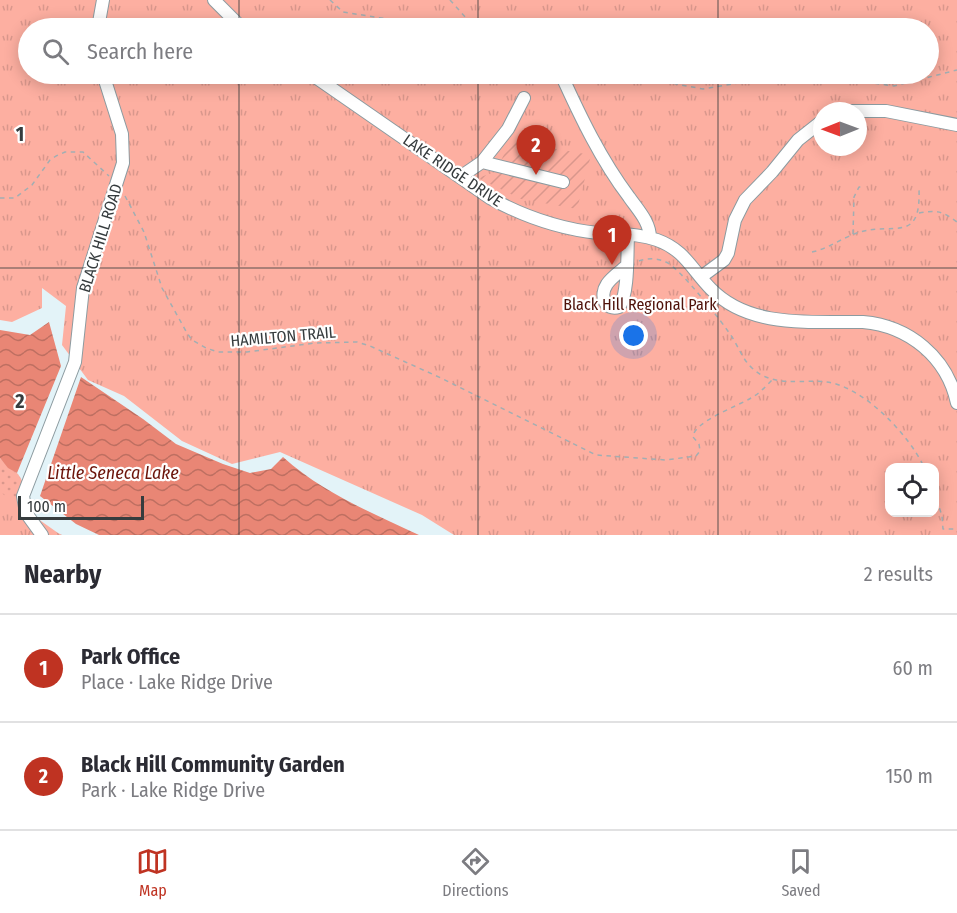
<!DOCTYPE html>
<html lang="en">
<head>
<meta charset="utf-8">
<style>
	:root { --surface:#fff; --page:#f2f2f3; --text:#2b2b33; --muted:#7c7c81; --line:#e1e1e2; --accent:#bf3322 }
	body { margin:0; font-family:"Fira Sans Condensed",sans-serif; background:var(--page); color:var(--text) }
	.controls { position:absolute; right:18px; bottom:18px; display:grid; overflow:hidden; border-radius:12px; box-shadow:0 3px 15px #0003 }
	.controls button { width:54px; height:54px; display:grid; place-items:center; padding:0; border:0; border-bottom:2px solid var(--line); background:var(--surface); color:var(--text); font:30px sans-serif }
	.compass { position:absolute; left:813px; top:102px; width:54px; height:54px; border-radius:50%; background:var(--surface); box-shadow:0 3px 15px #0003; rotate:269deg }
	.scale { position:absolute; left:18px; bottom:15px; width:126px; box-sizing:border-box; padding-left:6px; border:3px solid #363c3e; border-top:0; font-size:16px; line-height:21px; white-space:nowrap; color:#363c3e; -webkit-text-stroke:4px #fff; paint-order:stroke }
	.you { position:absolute; left:634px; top:336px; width:21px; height:21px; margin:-15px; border:4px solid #fff; border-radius:50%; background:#1a73e8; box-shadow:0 0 0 9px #1a73e833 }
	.badge { display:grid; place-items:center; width:39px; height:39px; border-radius:50%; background:var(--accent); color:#fff; font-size:20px; font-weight:700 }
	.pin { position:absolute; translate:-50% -50px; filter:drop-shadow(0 2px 3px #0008) }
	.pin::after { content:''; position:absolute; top:32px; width:21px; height:18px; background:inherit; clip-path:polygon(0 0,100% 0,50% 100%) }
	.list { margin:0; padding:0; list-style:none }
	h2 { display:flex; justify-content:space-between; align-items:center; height:78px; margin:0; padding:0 24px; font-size:26px }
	h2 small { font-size:20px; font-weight:400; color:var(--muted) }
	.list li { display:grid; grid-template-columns:39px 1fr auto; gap:18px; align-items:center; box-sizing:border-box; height:108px; padding:0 24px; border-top:2px solid var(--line) }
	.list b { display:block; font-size:22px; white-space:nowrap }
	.list p { margin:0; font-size:20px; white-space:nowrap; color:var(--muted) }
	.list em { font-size:20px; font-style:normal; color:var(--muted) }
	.icon { flex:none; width:33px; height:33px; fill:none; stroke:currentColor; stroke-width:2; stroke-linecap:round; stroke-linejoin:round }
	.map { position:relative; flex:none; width:957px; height:535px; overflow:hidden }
	.search { position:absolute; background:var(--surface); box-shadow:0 3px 15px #0003; left:18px; right:18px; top:18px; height:66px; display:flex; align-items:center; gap:15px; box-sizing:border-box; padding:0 21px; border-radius:33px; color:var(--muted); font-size:22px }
	.sheet { height:294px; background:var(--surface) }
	nav { display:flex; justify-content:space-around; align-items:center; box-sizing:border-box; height:84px; border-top:2px solid var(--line); background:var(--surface); font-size:16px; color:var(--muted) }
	nav a { display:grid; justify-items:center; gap:3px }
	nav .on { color:var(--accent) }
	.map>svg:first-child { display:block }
</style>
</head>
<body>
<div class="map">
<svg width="957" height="535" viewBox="0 0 957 535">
	<defs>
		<pattern id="grass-dots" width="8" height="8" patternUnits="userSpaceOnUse" patternTransform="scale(1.5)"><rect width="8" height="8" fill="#fdafa1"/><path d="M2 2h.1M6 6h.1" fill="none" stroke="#d9978c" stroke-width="1.8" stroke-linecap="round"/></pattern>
		<pattern id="park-tufts" width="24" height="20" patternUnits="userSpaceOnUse" patternTransform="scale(1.5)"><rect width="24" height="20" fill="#fdafa1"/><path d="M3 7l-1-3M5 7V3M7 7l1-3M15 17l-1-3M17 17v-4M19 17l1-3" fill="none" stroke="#d9978c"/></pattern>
		<pattern id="garden-furrows" width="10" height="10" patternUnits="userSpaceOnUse" patternTransform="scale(1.5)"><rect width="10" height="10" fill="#fdafa1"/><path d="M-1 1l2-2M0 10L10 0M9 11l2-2" fill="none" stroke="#d9978c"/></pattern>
		<pattern id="water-waves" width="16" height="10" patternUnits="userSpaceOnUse" patternTransform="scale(1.5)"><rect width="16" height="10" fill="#e98675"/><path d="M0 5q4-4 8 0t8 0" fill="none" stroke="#be6f61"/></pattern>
	</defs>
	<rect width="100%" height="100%" fill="#e3f3f8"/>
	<path fill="url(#grass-dots)" d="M0,458C6,466 14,470 18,474C35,496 12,517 0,535Z"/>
	<path fill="url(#park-tufts)" fill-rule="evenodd" d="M0,0H957V535H454L422,515L280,452L232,464L182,441L124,396L88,380L62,345L66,306L42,288V308L12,322L0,320ZM28,28H928V74H28ZM822,111H858V147H822ZM890,467H934V512H890Z
		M0,492L58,533L62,535H0Z"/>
	<path fill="url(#garden-furrows)" d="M511,141L591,155L577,209L521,199L478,178L495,172Z"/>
	<path fill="url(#water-waves)" d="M49,322L61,366L17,473L8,468L0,458V330L30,335Z
		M81,377L143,419L176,444L223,464L250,473L271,469L283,457C323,493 370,512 419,535H99L76,524L40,496Z"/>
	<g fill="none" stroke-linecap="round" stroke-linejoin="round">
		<defs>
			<path id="minor" d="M214,0L242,28
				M98,28L103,0
				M311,74L490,198C523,216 560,229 598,233C618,235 638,233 657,240C685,250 692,270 711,289C750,329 812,321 863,322C909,326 947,357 957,403
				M561,74C580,116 601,160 629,197C638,210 650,222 650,238
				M852,111H886L957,125
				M482,162L563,182
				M460,177L482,162L508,129L524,98
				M626,266C620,272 612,277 607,284C599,296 605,311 619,307C629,295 627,252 628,235
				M701,277L724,260L728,253L735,220L745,200L772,172L798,140L822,121
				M42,535L26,513L23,496L75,362L83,288L123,163L122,134L103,74"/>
		</defs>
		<use href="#minor" stroke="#8c9ba0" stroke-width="14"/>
		<path stroke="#a2aeb2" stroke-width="1.5" stroke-dasharray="4.5 4.5" stroke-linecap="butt" d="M330,0L343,12L400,21L420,28
			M450,0L475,28
			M648,74L676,84L703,89L791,74
			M840,74L873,83L894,86L957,70
			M125,196L144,232L162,288L187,333L192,340L206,348L218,352H247L315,343L357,342L370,346L441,378L596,455L666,460L696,456L700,451L699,444L693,437C693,422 738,406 751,398C759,394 766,386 773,379
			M0,198H15L32,185L50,160L56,156L65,152H83L109,176
			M919,213C938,210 942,211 957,222
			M853,234L854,197L859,187H863
			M812,252C828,249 843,237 860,232C894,222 921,244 919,189
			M639,261C647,258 658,258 666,262C680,268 723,323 732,337C739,348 743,360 752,368C773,388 801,379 827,382C864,387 909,435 924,467
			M934,491L942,516L943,529H957"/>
		<use href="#minor" stroke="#fff" stroke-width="12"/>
	</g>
	<path fill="none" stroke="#363c3e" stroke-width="1.5" stroke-opacity="0.55" d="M239,0V28M478,0V28M718,0V28M239,74V535M478,74V535M718,74V535M0,268H957"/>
	<g text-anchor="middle" stroke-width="4.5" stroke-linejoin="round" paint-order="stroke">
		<g font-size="16" fill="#363c3e" stroke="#fff">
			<text transform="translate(453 170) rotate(34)" y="6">LAKE RIDGE DRIVE</text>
			<text transform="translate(100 238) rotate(-73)" y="6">BLACK HILL ROAD</text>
			<text transform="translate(283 336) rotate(-5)" y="6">HAMILTON TRAIL</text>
		</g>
		<g font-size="16" fill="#4e1109" stroke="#fff">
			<text x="640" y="310">Black Hill Regional Park</text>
		</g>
		<g font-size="18" font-style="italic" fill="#6c140a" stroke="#fff">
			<text x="113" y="479">Little Seneca Lake</text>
		</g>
	</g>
	<g font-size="20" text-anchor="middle" font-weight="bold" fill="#363c3e" stroke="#fff" stroke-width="4.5" stroke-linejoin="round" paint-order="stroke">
		<text x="20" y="141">1</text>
		<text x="20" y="408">2</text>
	</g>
</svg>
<div class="controls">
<button><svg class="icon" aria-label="locate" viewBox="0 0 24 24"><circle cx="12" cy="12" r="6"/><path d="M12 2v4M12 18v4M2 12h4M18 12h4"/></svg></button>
</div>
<svg class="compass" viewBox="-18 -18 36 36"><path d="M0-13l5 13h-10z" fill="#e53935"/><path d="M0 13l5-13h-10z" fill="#7c7c81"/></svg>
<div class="scale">100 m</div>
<div class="you"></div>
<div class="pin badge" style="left:612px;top:265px">1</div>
<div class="pin badge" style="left:536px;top:175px">2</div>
<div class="search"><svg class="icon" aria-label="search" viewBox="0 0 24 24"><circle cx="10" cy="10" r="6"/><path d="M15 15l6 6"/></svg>Search here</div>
</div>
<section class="sheet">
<h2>Nearby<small>2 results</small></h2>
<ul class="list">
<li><span class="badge">1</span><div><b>Park Office</b><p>Place · Lake Ridge Drive</p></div><em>60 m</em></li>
<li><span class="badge">2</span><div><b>Black Hill Community Garden</b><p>Park · Lake Ridge Drive</p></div><em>150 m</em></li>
</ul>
</section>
<nav>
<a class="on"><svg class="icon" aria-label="map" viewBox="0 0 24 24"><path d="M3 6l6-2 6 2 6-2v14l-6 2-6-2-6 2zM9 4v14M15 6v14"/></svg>Map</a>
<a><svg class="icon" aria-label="directions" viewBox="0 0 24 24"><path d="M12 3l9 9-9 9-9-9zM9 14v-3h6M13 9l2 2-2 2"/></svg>Directions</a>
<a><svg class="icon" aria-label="saved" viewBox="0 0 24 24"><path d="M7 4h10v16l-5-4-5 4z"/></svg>Saved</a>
</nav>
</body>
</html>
